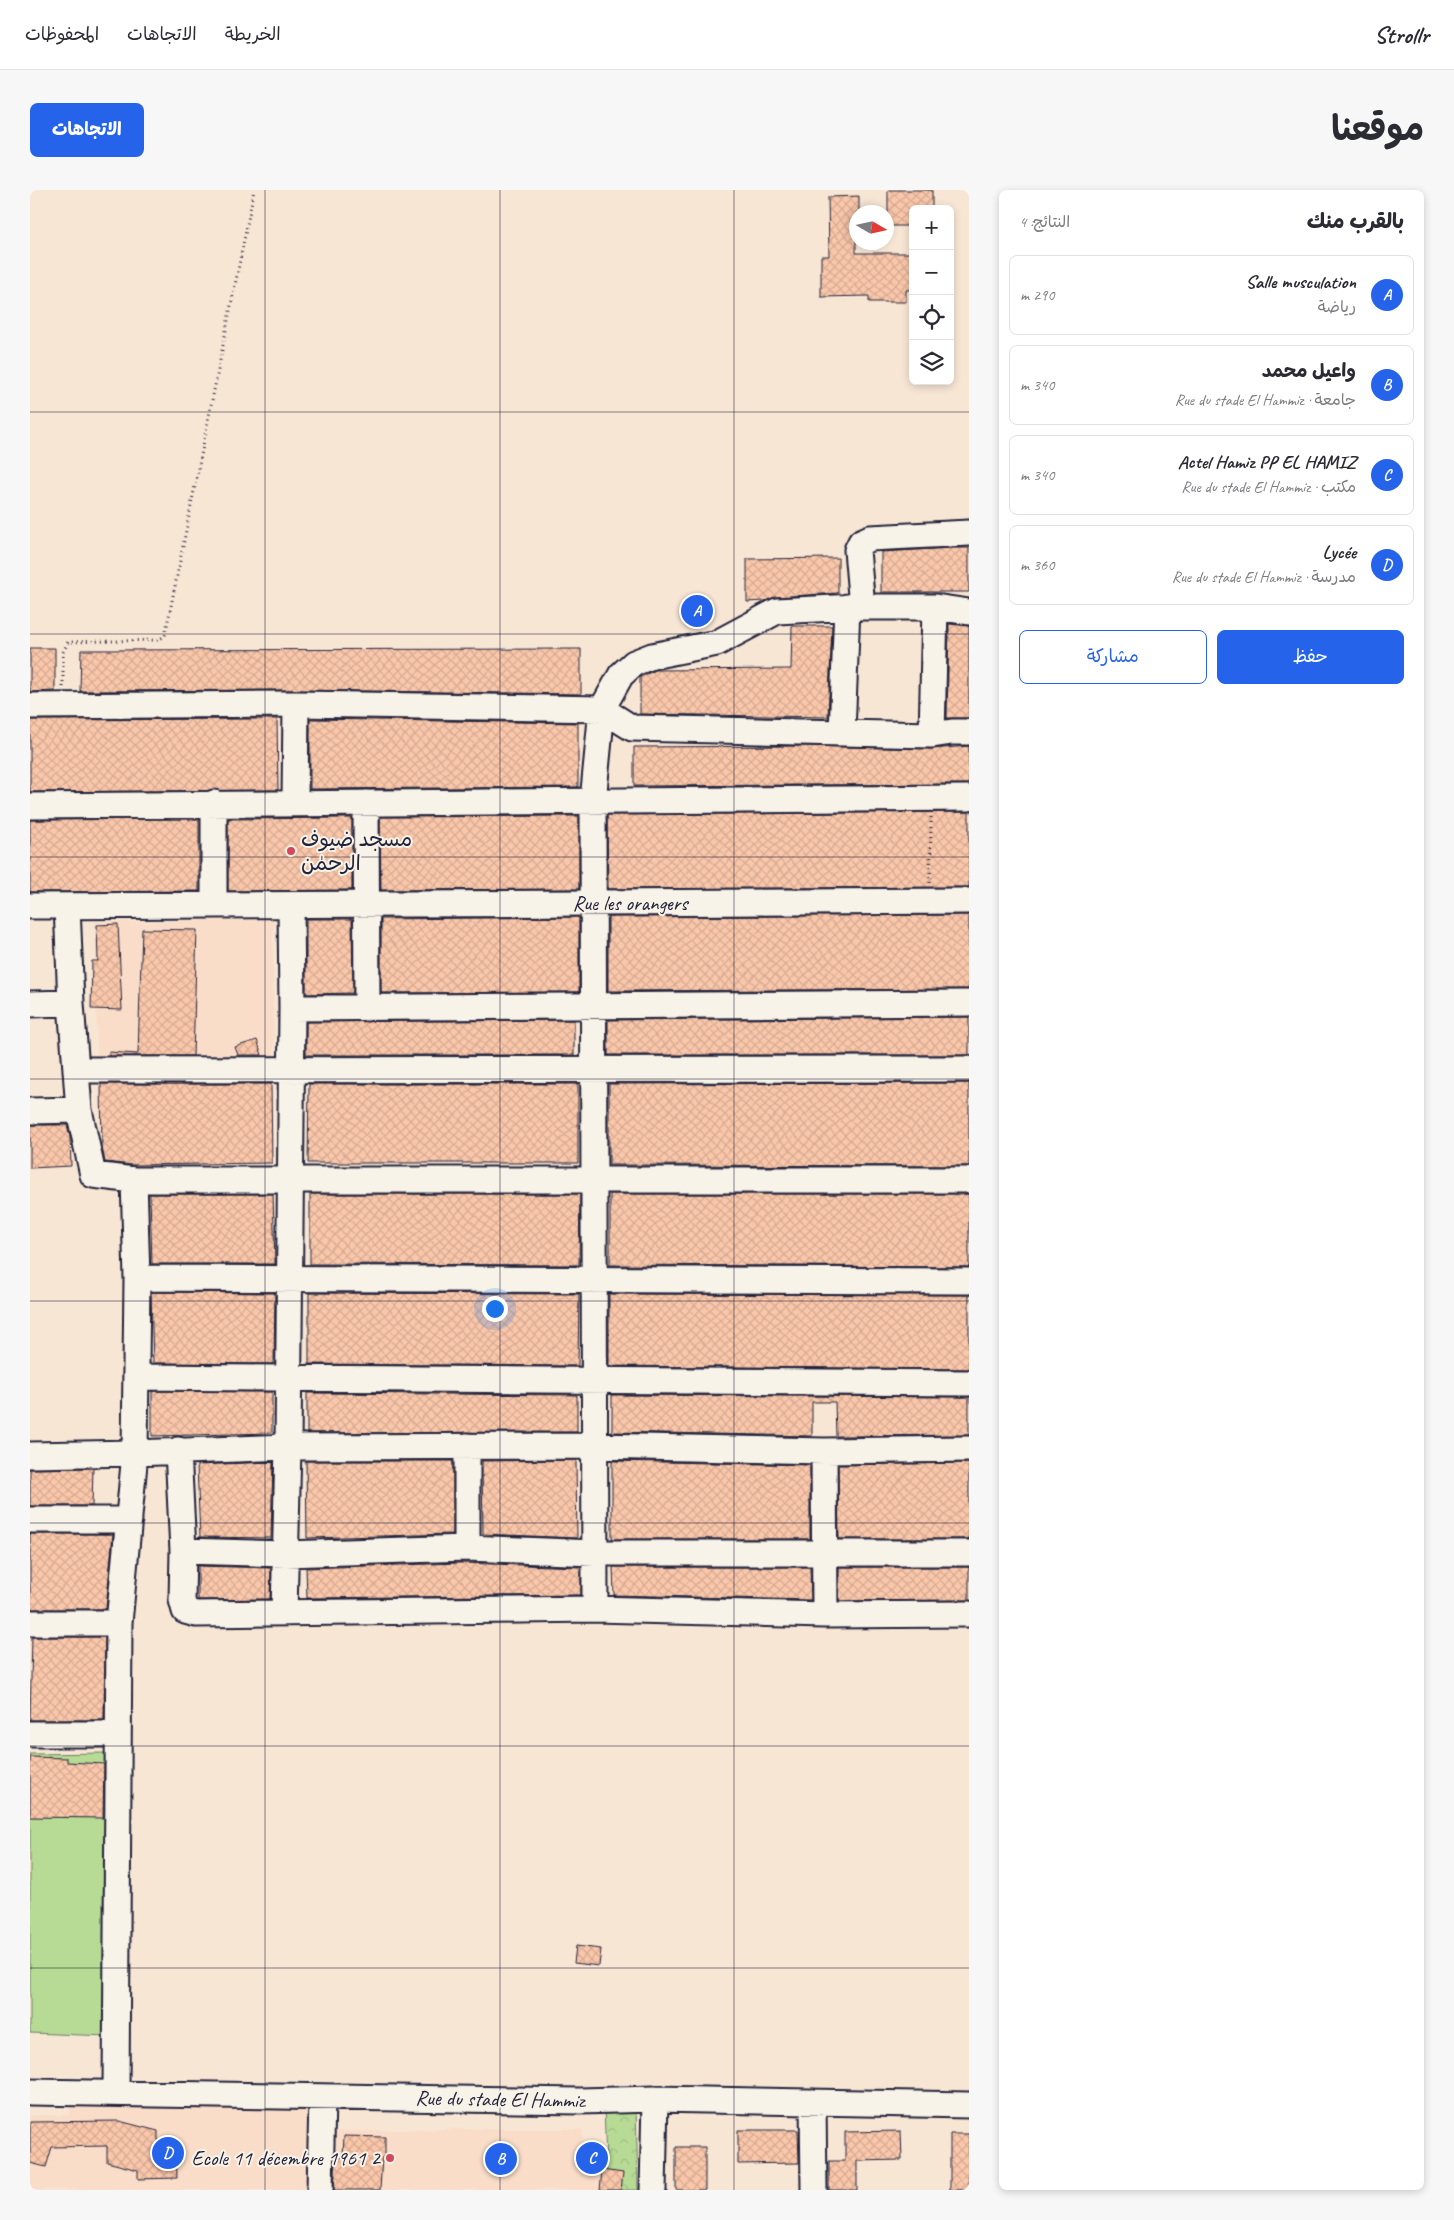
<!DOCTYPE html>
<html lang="ar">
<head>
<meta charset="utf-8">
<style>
	:root { --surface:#fff; --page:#f7f7f7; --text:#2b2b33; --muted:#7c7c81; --line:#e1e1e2; --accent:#2563eb }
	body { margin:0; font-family:Caveat,"Playpen Sans Arabic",sans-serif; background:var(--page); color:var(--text); direction:rtl }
	.controls { position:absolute; right:15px; top:15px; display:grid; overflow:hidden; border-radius:8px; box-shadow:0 2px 8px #0003 }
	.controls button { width:45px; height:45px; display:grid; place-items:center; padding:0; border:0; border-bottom:1px solid var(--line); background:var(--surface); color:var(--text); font:25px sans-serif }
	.compass { position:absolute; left:819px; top:15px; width:45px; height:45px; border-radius:50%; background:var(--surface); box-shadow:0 2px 8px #0003; rotate:99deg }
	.you { position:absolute; left:464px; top:1118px; width:18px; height:18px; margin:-12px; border:4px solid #fff; border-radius:50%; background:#1a73e8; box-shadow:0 0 0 8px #1a73e833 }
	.badge { display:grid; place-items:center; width:32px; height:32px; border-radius:50%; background:var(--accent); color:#fff; font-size:16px; font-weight:700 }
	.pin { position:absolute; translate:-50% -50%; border:2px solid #fff; box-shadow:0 1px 5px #0006 }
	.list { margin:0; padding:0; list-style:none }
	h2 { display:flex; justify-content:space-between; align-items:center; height:65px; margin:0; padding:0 20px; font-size:21px }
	h2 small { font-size:16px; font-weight:400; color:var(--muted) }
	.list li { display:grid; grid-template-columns:32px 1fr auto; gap:15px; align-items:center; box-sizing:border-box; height:80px; margin:0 10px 10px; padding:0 10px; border:1px solid var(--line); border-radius:8px }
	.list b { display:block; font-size:19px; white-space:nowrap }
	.list p { margin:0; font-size:16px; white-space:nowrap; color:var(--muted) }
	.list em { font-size:16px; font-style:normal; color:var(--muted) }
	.actions { display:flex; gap:10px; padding:15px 20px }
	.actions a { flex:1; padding:11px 0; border:1px solid var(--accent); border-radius:8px; text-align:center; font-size:18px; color:var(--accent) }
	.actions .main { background:var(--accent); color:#fff }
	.icon { flex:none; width:28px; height:28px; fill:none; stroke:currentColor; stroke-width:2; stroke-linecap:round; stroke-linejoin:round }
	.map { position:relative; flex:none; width:939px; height:2000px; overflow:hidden; direction:ltr; border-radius:8px }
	header { display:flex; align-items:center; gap:30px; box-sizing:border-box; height:70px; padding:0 25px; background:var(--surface); border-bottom:1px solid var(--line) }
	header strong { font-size:24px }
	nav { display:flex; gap:28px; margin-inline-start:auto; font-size:18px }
	.intro { display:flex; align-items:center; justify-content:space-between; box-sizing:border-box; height:120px; padding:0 30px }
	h1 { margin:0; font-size:35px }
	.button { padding:12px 22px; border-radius:8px; background:var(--accent); color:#fff; font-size:18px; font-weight:700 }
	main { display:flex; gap:30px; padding:0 30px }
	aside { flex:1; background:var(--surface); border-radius:8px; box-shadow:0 2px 8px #0003 }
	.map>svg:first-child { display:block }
</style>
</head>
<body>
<header>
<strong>Strollr</strong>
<nav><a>الخريطة</a><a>الاتجاهات</a><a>المحفوظات</a></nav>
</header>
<div class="intro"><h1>موقعنا</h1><a class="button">الاتجاهات</a></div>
<main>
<aside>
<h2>بالقرب منك<small>النتائج: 4</small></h2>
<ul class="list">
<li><span class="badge">A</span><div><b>Salle musculation</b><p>رياضة</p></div><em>290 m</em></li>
<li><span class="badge">B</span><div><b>واعيل محمد</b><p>جامعة · Rue du stade El Hammiz</p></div><em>340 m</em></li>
<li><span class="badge">C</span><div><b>Actel Hamiz PP EL HAMIZ</b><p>مكتب · Rue du stade El Hammiz</p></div><em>340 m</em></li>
<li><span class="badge">D</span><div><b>Lycée</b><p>مدرسة · Rue du stade El Hammiz</p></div><em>360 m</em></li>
</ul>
<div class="actions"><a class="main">حفظ</a><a>مشاركة</a></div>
</aside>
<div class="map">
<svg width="939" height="2000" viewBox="0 0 939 2000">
	<defs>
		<pattern id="forest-crowns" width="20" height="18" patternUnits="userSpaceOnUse" patternTransform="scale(1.25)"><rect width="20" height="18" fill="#b7da94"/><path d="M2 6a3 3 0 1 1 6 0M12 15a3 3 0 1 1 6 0" fill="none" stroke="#9dbb80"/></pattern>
		<pattern id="building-cross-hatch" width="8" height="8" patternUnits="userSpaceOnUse" patternTransform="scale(1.25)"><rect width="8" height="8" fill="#fac7aa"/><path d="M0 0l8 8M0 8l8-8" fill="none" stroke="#d6ab93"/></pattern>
	</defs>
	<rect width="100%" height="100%" fill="#f8e6d5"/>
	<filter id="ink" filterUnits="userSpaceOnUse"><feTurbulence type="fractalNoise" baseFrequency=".02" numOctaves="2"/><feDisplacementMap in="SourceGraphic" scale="10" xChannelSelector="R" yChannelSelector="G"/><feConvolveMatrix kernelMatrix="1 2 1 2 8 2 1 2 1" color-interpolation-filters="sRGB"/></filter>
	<g filter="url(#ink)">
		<path fill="#f9ddc8" d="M243,730L244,873L67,874L65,732Z
			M41,1915L277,1918L276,2000H0V1925H38Z
			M419,1939H552L555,1974L573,1975V2000H303V1941Z"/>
		<path fill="#b7da94" stroke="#6c7e68" d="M77,1563V1846L0,1843V1564Z"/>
		<path fill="url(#forest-crowns)" stroke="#6c7e68" d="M606,1916L608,2000H577L574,1917Z"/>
		<path fill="url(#building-cross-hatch)" stroke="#22223b" d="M858,0H902V19H883V36H858Z
			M829,6V22H826V63H883V100H876V112H839V106L791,107V66H799L798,7Z
			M922,358H939V402H851V362Z
			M808,368V403L746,407L735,411L717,412V369Z
			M919,434L939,436V528H917Z
			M762,436H802L798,527L610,524V487L626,480L761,479Z
			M0,458H25V501L0,502Z
			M551,459V504L266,500L50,501L51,460Z
			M247,529L248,600L0,602V530Z
			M280,529L548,533V597L280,599Z
			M773,556L902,559L939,556V594L604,596V557Z
			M939,622V697L578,699L577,625Z
			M549,626V699L351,700L350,627Z
			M322,628V700L198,701V629Z
			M169,629V701L0,702V630Z
			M939,725V799L578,801V727Z
			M549,727V802L351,803V729Z
			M276,729H322L323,803L276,804Z
			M88,734L92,820L61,819L62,771H68L67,735Z
			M112,739L167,740L163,866H79V862L108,864Z
			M939,827V865H578V830Z
			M544,830V865H276V832Z
			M227,850L232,865H208L205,857Z
			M939,893V976L579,975V894Z
			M71,894H241L242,973L102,975L75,972L72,957Z
			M279,894H548V973H278Z
			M0,935H37L40,947L41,976L0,978Z
			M120,1004H243L245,1074H122Z
			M280,1004H550L549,1075L280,1074Z
			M580,1004H939V1077L580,1075Z
			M121,1102L245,1103L244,1174L123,1173Z
			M279,1103L549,1104L548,1176L279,1174Z
			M579,1104L939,1105V1179L579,1176Z
			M122,1201L242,1202V1243L122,1246Z
			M277,1203L547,1205V1242L277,1243Z
			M582,1205L939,1207V1245L806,1246L805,1212H782V1246L582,1242Z
			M546,1270L547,1348L453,1344L452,1271Z
			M276,1271H423V1344L277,1348Z
			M582,1271L780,1275V1349H582Z
			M243,1272L241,1348L170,1347L167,1275Z
			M939,1273V1349H809L808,1275Z
			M63,1278L62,1316H0V1279Z
			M0,1344H83L76,1419H0Z
			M430,1373L551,1377V1405L277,1408L276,1378Z
			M168,1376L241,1378L240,1409L168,1410Z
			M583,1377H780L781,1410L584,1405Z
			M809,1377H939V1410L809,1411Z
			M2,1447H75L74,1530H0Z
			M0,1567L37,1568V1572L74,1574L73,1628L0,1627Z
			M546,1756L571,1759L569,1776L544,1773Z
			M89,1931L128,1941V1950L146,1954L147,1988L108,1989V1980L77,1972V1956L22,1957L16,1977L0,1973V1932Z
			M708,1940H768L769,1973L708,1974Z
			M871,1941L872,1970L827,1971V2000H799V1971H815V1942Z
			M920,1944H939V2000H920Z
			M314,1946L355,1947V1966L352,1967L350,2000H304L306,1968L313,1967Z
			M646,1957H675V2000H646Z
			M572,1980L593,1983L591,2000H570Z"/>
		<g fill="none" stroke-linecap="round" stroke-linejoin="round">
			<defs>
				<path id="minor" d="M832,417L827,360L831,352L840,348L939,343
					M0,516L266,514L572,519L602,538L902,545L922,542H939
					M812,543L817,417
					M902,545L905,417
					M184,613V715
					M265,613L266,514
					M336,613L337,818
					M0,616L939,608
					M261,715L262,818L939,813
					M0,716L939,711
					M37,716L41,813L49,920
					M0,814L41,813
					M46,880L939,879
					M0,921L49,920L63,985L104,990L107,1088L105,1263L258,1257L565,1256L794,1261L939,1259
					M104,990H939
					M107,1088L939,1091
					M106,1187L939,1193
					M437,1256V1358
					M148,1260L153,1361L152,1410L155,1421L166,1424L565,1419L795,1425L939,1424
					M794,1261L795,1425
					M0,1265L105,1263L89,1433L86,1903
					M0,1330H99
					M153,1361L256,1364L437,1358L565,1363H939
					M565,1419L563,611L572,519L591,485L604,473L622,466L687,453L747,421L824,417H905L939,422
					M254,1423L258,1257L262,818
					M0,1433H89
					M0,1544H87
					M0,1902L549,1911L625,1909L939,1915
					M783,1912L784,2000
					M290,2000L292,1907
					M623,2000L625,1909"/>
			</defs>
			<use href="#minor" stroke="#22223b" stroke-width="29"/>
			<path stroke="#22223b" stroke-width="3" stroke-dasharray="1 4" stroke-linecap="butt" d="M33,497V462L38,452L128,450L135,446L224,0
				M900,693L901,627"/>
			<use href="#minor" stroke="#f7f3e8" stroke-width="25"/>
		</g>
	</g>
	<path fill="none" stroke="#22223b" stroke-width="1" stroke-opacity="0.55" d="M235,0V2000M470,0V2000M704,0V2000M0,222H939M0,444H939M0,667H939M0,889H939M0,1111H939M0,1333H939M0,1556H939M0,1778H939"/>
	<g fill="#d1495b" stroke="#f7f3e8" stroke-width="2">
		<circle cx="261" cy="661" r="5"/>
		<circle cx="360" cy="1968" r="5"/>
	</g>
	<g text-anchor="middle" stroke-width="4" stroke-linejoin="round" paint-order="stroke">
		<g font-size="21" fill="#22223b" stroke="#f7f3e8" text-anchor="start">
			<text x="271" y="656">مسجد ضيوف<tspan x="271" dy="24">الرحمٰن</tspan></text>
			<text x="350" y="1975" text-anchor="end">Ecole 11 décembre 1961 2</text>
		</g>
		<g font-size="21" fill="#22223b" stroke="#f7f3e8">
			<text x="600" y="720">Rue les orangers</text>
			<text transform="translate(470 1909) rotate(1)" y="7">Rue du stade El Hammiz</text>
		</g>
	</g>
</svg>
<div class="controls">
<button>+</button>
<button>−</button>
<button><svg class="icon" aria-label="locate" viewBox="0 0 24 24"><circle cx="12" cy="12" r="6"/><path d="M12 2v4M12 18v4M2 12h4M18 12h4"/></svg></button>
<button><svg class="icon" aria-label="layers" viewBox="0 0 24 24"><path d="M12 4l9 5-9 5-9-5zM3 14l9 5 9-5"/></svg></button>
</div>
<svg class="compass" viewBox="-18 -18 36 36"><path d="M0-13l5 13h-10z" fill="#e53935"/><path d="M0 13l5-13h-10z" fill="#7c7c81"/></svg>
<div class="you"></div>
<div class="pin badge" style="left:667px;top:421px">A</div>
<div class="pin badge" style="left:471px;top:1969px">B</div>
<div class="pin badge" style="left:562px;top:1968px">C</div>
<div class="pin badge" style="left:138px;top:1963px">D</div>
</div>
</main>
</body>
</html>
